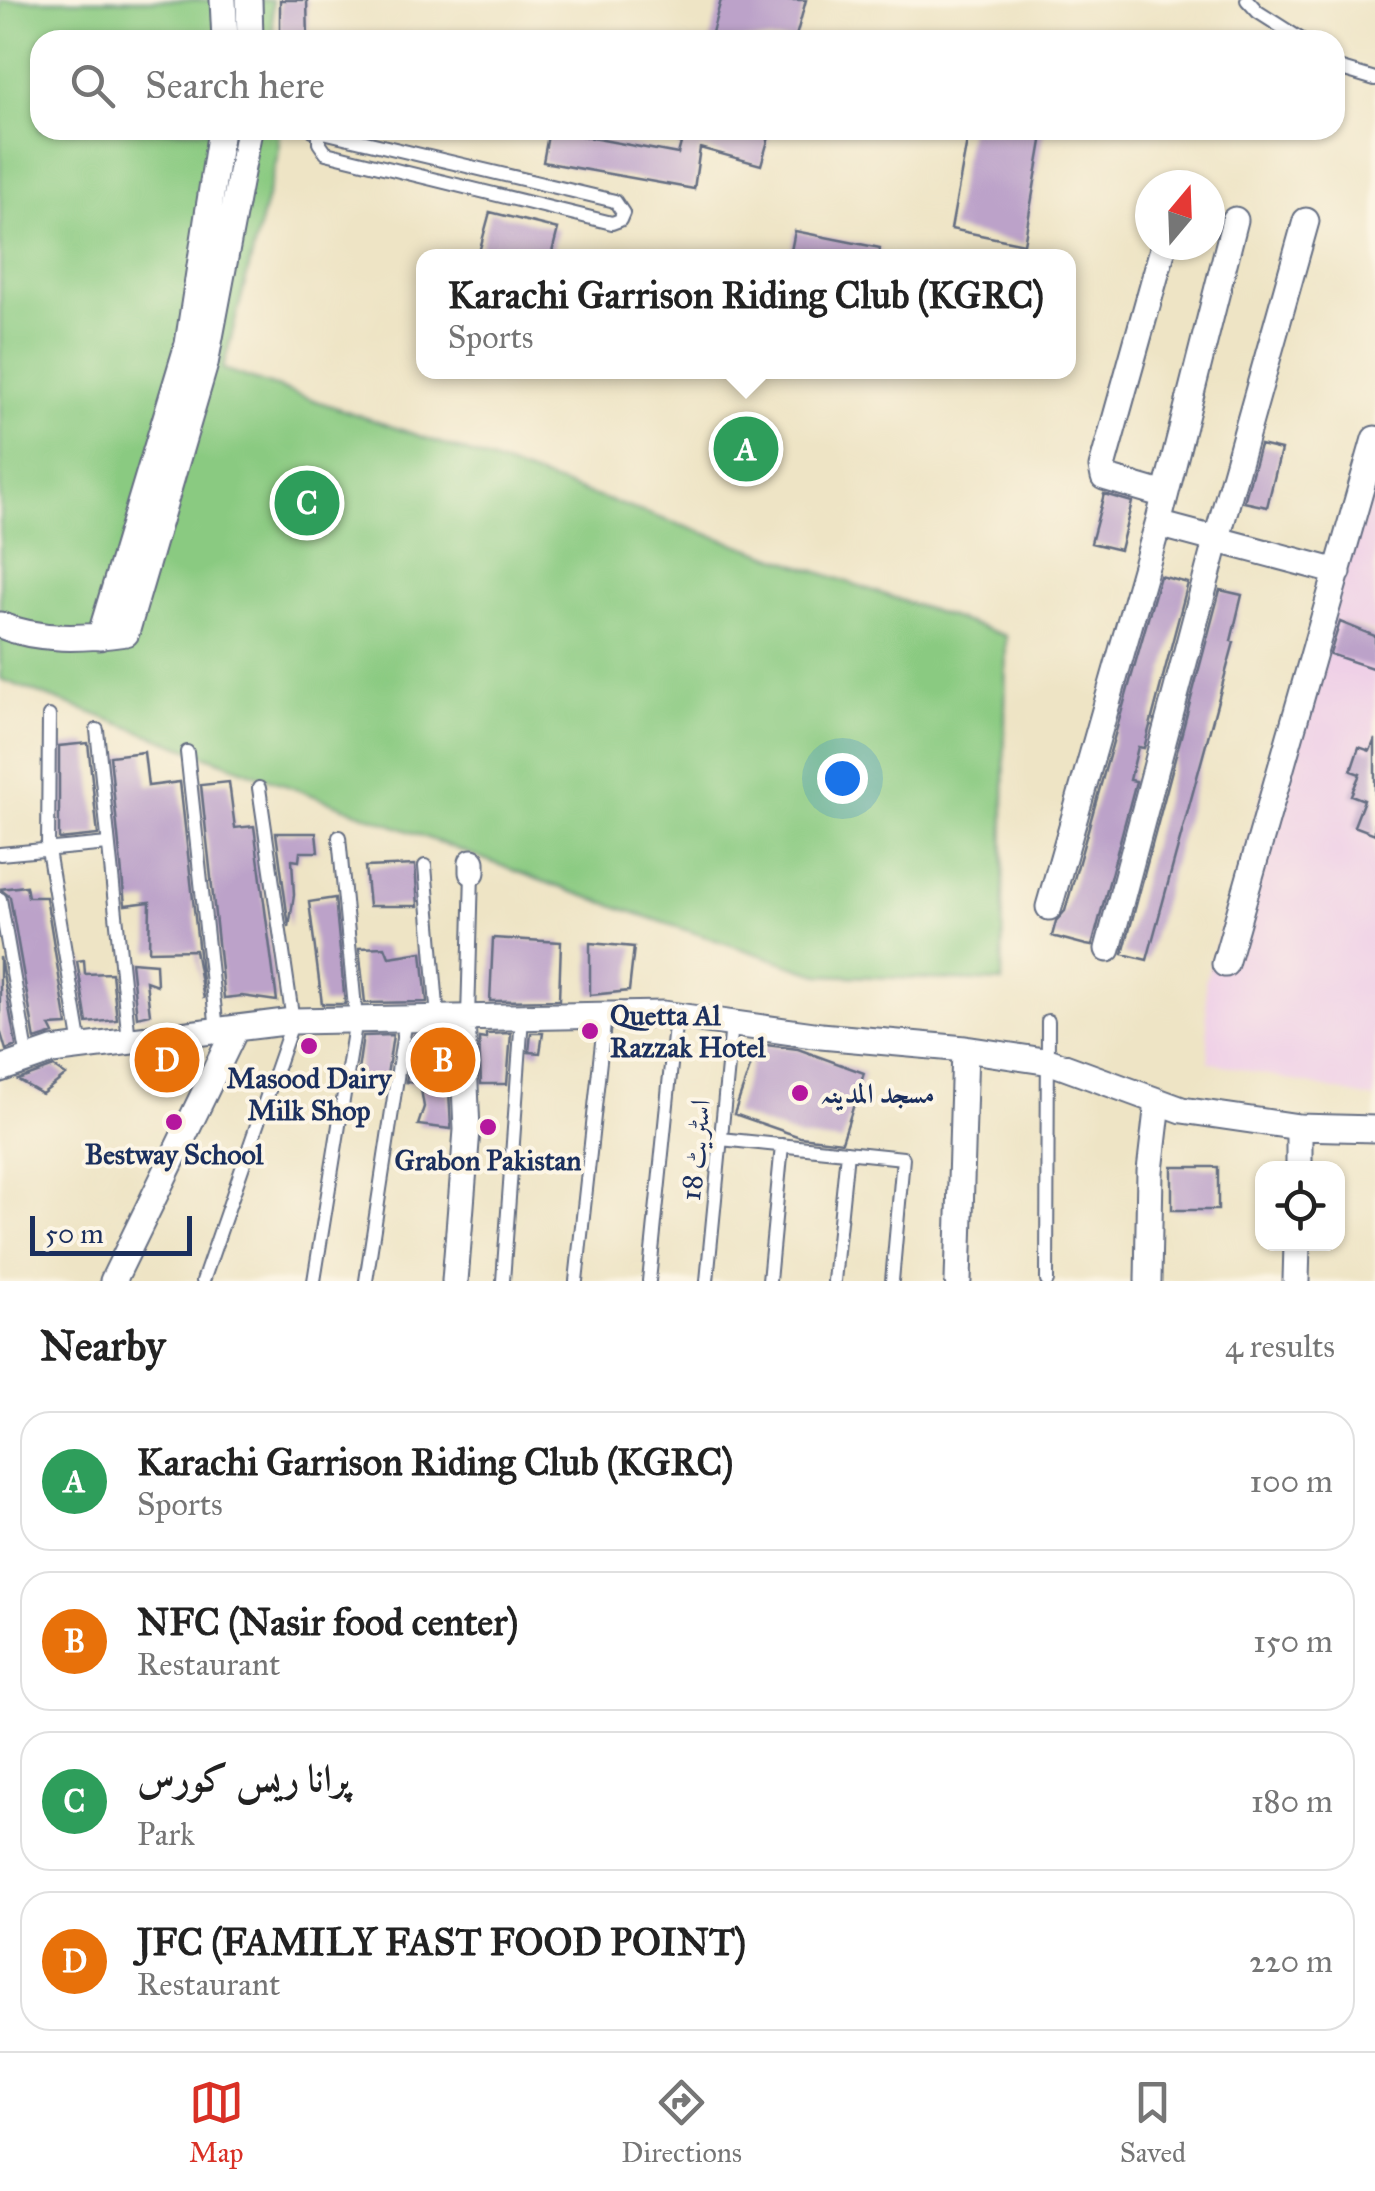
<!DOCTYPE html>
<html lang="en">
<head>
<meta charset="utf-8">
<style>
	:root { --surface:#fff; --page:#f6f6f6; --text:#222; --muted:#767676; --line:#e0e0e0; --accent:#d93025 }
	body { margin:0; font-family:"IM FELL Great Primer",Amiri,serif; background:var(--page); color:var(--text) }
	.controls { position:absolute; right:30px; bottom:30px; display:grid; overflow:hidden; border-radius:20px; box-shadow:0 2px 8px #0004 }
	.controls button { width:90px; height:90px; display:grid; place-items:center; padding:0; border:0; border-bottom:2px solid var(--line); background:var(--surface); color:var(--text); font:50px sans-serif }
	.compass { position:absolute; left:1135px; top:170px; width:90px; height:90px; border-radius:50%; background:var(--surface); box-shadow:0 2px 8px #0004; rotate:19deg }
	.scale { position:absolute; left:30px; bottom:25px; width:162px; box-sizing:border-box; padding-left:10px; border:5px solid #1b2f5e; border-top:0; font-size:28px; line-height:35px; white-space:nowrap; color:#1b2f5e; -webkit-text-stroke:8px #fcf5e5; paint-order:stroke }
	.you { position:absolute; left:842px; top:778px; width:35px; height:35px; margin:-25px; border:8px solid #fff; border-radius:50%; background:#1a73e8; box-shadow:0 0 0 15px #1a73e833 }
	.badge { display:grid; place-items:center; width:65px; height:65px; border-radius:50%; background:var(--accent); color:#fff; font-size:32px; font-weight:700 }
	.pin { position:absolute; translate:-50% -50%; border:5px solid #fff; box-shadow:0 2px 10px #0006 }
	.popup { position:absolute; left:416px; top:249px; width:660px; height:130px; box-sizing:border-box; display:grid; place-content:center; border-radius:20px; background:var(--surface); filter:drop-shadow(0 2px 8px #0005); font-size:32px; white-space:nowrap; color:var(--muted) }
	.popup b { font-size:38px; color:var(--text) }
	.popup::after { content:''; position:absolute; left:50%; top:100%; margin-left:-20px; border:20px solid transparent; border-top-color:var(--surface) }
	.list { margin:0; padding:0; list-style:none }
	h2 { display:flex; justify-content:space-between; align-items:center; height:130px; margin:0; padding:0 40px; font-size:42px }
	h2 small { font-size:32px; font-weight:400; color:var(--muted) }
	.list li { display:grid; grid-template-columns:65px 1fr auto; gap:30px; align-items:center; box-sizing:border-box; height:140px; margin:0 20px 20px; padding:0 20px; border:2px solid var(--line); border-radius:30px }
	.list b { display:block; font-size:38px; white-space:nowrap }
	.list p { margin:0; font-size:32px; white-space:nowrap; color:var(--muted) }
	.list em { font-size:32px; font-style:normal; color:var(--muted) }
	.icon { flex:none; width:55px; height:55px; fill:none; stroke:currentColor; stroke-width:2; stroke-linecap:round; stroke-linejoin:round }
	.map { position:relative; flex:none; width:1375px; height:1281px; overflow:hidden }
	.search { position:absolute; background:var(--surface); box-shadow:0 2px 8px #0004; left:30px; right:30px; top:30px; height:110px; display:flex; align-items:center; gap:25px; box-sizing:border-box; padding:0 35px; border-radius:30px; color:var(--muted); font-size:38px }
	.sheet { height:770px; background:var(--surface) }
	nav { display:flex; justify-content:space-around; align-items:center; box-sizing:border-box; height:140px; border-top:2px solid var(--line); background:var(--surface); font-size:28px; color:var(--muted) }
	nav a { display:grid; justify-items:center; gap:5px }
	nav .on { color:var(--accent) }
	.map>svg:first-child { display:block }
</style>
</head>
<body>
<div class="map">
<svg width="1375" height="1281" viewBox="0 0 1375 1281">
	<rect width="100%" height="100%" fill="#fcf5e5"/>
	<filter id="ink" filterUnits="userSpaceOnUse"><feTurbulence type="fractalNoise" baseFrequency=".01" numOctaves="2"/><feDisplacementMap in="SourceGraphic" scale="20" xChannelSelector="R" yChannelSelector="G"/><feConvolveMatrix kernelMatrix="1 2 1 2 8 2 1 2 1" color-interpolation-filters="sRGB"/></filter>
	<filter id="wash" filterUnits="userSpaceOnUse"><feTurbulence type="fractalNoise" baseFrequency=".0048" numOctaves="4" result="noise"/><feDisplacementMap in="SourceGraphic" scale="40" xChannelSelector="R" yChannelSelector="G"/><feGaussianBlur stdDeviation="2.25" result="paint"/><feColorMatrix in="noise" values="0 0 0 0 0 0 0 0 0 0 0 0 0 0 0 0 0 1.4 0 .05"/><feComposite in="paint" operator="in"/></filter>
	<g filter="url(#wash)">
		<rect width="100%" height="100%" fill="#eee4c5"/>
		<path fill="#efd0e7" d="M1375,437V633L1332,619L1375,636V1099L1209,1062L1205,981L1317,614Z"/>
		<path fill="#8aca81" stroke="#527c70" stroke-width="2.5" d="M0,0H272L274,40H40V130H278L279,150L223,369L1006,636L1002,982L820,975L564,889L0,679Z"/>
		<g id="blocks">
			<path fill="#bca2c9" d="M280,0H307L308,40H280Z
				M721,0H806L795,40H710Z
				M549,130L678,154L681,143L653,135L654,130H771L761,165L700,148L694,189L543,162Z
				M969,130H1044L1024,244L951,229Z
				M490,212L558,229L551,256H478Z
				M795,231L880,248L879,256H790Z
				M1260,445L1281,450L1267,507L1244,502Z
				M1104,494L1132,502L1120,550L1091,543Z
				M1160,576L1188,583L1144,748L1138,747L1130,780L1136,781L1092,946L1086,945L1052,936L1056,921L1065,911Z
				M1220,590L1242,595L1231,641L1234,642L1147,960L1123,954Z
				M1340,622L1375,636V669L1330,654Z
				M1375,739V834L1354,826L1364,800L1351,795L1360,774L1351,771L1359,747L1370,751Z
				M88,743L98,835L59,839V746Z
				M144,752L148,786L180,782L204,999L195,950L149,951L150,902L125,905L110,756Z
				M229,782L235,828L254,826L277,1001L242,996L224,998L201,785Z
				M276,833H316L318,852H300L299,861L292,860L294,895L289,927Z
				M415,865L418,906H369L365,867Z
				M26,886L28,897H46L67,1025L50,1026L54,1034L35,1040L10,897L0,889Z
				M335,898L345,1004H322L309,902Z
				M493,938L561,942L559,1000L490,1001Z
				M590,943L634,947L629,991L590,995Z
				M385,947L389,957L422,952L427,1002L365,1003L359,948Z
				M0,957L16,1046L6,1050L0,1030Z
				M84,960L85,974L112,973L117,1020L87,1023L77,961Z
				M131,962L156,964L157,985L146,981L150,1014L137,1017Z
				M511,1033L507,1084H481L479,1038L486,1039V1034Z
				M531,1033H543L540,1053L529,1052Z
				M393,1035L386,1082L357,1078L363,1036Z
				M414,1035H446L451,1129L418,1125L424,1107L420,1083L406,1082Z
				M758,1044L798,1049L864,1073L842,1142L800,1137L734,1114Z
				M54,1067L66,1075L42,1094L18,1080Z
				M1172,1167H1218V1210H1172Z"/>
		</g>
	</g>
	<g filter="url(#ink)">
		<use href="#blocks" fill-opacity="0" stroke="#656e82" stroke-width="2.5"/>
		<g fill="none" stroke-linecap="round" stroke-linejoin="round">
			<defs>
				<path id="lane" d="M1247,0L1258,12L1302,40
					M1335,67L1375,79
					M313,130L319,131L615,201L623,213L620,220L612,223L326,153L319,143V131
					M49,716L48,850L81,1047
					M97,730L129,1041
					M187,752L217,1030
					M0,854L108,844
					M425,866L438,1018
					M0,899L28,1059
					M468,1018L472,872
					M721,1139L903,1158L892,1281
					M203,1281L293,1021L259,788
					M314,1281L356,1019L339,837
					M366,1281L406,1019
					M503,1281L522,1017
					M576,1281L605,1015
					M649,1281L676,1016
					M707,1281L732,1024
					M769,1281L782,1145
					M834,1281L847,1152
					M1047,1281L1048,1021"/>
				<path id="street" d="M223,0L225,40
					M249,0L250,40
					M1164,245L1102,467L1104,477L1165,495
					M1158,524L1338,572
					M0,625C39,641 83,639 126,633L205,364L249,130
					M100,637L188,344L221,130
					M472,862V872
					M1049,907L1158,524L1235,220
					M1108,949L1217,538L1306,221
					M1225,964L1375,439
					M0,1069L52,1051L293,1021L663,1014L821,1036L965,1049L1051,1062L1182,1110L1299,1127L1375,1129
					M1299,1168V1127
					M113,1281L236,1028
					M455,1281L467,1130L462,1018
					M958,1281L965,1049
					M1148,1281L1150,1171L1158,1102
					M1296,1281L1297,1244"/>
			</defs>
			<use href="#lane" stroke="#656e82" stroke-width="16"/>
			<use href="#street" stroke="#656e82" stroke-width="29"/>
			<use href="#lane" stroke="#fff" stroke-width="12"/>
			<use href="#street" stroke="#fff" stroke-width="25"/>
		</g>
	</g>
	<g fill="#b5179e" stroke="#fcf5e5" stroke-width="4">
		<circle cx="590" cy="1031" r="10"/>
		<circle cx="309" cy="1046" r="10"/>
		<circle cx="800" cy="1093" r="10"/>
		<circle cx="174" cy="1122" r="10"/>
		<circle cx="488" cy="1127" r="10"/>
	</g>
	<g text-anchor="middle" stroke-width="8" stroke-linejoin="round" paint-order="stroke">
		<g font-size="28" font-weight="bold" fill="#1b2f5e" stroke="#fcf5e5">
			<text x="610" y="1025" text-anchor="start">Quetta Al<tspan x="610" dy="32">Razzak Hotel</tspan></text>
			<text x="309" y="1088">Masood Dairy<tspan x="309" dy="32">Milk Shop</tspan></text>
			<text x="820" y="1103" text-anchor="start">مسجد المدینہ</text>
			<text x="174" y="1164">Bestway School</text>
			<text x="488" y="1170">Grabon Pakistan</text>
		</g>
		<g font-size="28" fill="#1b2f5e" stroke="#fcf5e5">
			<text transform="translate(695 1150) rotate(-84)" y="10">اسٹریٹ 18</text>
		</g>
	</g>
</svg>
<div class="controls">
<button><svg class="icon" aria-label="locate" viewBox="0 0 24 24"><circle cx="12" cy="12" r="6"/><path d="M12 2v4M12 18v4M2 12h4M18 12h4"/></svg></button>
</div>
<svg class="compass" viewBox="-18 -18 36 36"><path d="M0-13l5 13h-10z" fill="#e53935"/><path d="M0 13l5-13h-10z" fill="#767676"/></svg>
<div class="scale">50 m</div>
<div class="you"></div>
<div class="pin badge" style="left:746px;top:449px;background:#2e9e5b">A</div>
<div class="popup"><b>Karachi Garrison Riding Club (KGRC)</b>Sports</div>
<div class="pin badge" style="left:443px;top:1060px;background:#e8710a">B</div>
<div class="pin badge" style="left:307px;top:503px;background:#2e9e5b">C</div>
<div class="pin badge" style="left:167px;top:1060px;background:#e8710a">D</div>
<div class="search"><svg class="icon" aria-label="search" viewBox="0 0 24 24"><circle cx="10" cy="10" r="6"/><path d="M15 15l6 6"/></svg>Search here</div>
</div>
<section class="sheet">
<h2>Nearby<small>4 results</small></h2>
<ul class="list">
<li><span class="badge" style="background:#2e9e5b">A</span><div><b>Karachi Garrison Riding Club (KGRC)</b><p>Sports</p></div><em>100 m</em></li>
<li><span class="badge" style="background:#e8710a">B</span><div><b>NFC (Nasir food center)</b><p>Restaurant</p></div><em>150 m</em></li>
<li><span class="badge" style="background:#2e9e5b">C</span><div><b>پرانا ریس کورس</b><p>Park</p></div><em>180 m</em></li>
<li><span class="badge" style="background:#e8710a">D</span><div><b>JFC (FAMILY FAST FOOD POINT)</b><p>Restaurant</p></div><em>220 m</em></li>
</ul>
</section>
<nav>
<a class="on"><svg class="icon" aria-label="map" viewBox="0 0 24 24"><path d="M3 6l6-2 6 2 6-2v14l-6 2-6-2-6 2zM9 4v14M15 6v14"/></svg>Map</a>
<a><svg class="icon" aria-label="directions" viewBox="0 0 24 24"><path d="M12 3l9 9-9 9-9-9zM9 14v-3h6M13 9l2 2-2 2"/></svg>Directions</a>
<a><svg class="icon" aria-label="saved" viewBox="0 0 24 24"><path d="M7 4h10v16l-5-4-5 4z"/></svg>Saved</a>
</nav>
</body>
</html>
